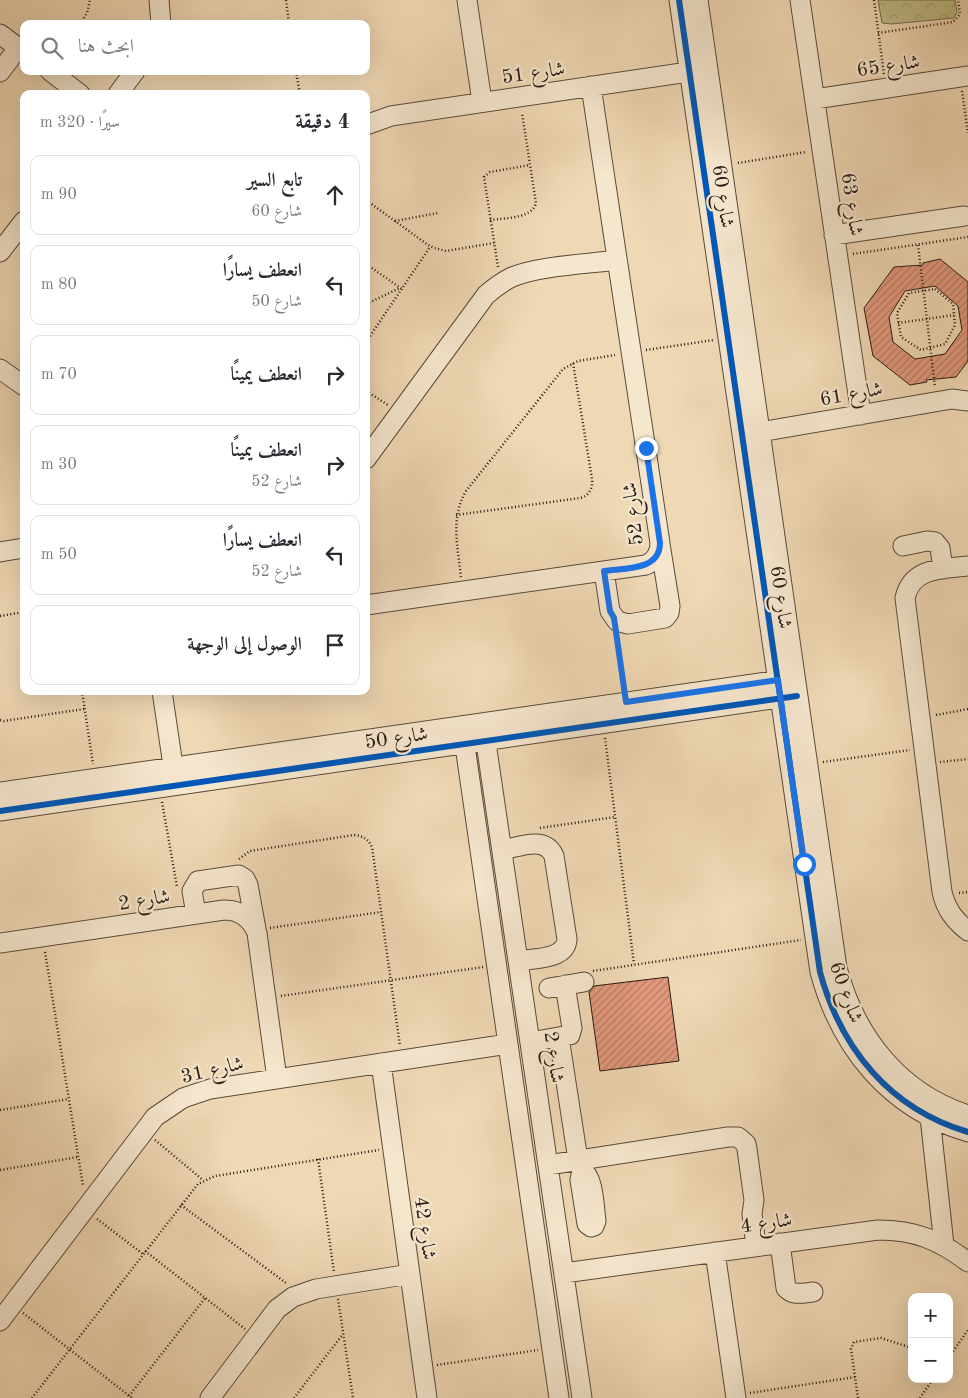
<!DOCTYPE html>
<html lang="ar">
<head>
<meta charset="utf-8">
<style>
	:root { --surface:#fff; --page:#f2f2f3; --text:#2b2b33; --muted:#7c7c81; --line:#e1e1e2 }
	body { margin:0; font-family:"Old Standard TT",Amiri,serif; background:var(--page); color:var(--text); direction:rtl }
	.controls { position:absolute; right:15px; bottom:15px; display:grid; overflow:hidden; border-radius:10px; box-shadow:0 5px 20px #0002 }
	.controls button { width:45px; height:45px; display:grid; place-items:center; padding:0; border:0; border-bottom:1px solid var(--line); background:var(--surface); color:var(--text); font:25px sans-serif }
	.stop { position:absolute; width:15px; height:15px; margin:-11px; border:4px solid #1a73e8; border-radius:50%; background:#fff }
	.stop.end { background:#1a73e8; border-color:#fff; box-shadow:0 1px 5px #0008 }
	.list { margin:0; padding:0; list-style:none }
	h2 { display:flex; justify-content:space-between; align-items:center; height:65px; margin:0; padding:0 20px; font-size:21px }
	h2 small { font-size:16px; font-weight:400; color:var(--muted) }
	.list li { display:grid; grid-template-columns:32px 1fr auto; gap:15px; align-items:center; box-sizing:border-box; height:80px; margin:0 10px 10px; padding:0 10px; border:1px solid var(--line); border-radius:10px }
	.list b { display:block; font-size:19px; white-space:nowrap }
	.list p { margin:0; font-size:16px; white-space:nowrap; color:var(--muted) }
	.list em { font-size:16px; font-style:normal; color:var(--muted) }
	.icon { flex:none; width:28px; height:28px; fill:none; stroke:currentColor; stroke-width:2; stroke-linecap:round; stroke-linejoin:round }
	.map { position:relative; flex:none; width:968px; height:1398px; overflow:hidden; direction:ltr }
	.search { position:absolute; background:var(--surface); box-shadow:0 5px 20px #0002; left:20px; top:20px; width:350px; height:55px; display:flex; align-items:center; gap:12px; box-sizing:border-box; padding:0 18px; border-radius:10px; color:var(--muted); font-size:19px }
	.panel { position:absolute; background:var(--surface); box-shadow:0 5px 20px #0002; left:20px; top:90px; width:350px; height:605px; border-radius:10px; direction:rtl }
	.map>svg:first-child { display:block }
</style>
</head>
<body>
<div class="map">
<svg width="968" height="1398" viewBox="0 0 968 1398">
	<defs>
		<pattern id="forest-crowns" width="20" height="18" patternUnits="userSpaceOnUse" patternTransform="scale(1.25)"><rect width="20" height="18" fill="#c0bc88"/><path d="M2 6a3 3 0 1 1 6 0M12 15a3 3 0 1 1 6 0" fill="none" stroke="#a5a174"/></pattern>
		<pattern id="building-hatch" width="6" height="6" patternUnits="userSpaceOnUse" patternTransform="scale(1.25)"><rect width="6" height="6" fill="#e2987c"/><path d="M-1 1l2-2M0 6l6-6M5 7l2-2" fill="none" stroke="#b77b64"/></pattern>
	</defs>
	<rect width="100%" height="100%" fill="#efd8b4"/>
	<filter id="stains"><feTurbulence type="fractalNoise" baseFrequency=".004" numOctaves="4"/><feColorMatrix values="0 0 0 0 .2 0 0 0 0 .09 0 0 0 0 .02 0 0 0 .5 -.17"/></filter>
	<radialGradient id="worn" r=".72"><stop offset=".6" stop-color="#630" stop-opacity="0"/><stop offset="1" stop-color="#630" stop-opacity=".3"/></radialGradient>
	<path fill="url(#forest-crowns)" stroke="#746b4e" d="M878,0H955L957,12L954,18L891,24L882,23Z"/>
	<path fill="url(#building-hatch)" stroke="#291a13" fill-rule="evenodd" d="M940,259L968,282V361L956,377L926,380L927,382L910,385L873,356L864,308L894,267L923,265V263ZM935,286L958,306L962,330L945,354L915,359L893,342L889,317L905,291Z
		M668,977L679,1061L600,1071L589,992L594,986Z"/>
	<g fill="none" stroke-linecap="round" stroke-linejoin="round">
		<defs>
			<path id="minor" d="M159,0L161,24
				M467,0L482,102
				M679,0L820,972C841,1049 890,1109 968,1132
				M698,0L837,968C855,1036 899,1093 968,1115
				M800,0L861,415
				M0,34L24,52
				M50,71L80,94
				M0,72L18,48
				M118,94L135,71
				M815,99L968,76
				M366,125L391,116L702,70
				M834,235L964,216
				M0,252L24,221
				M0,369L24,386
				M748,434L952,399L968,401
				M366,459L486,295C494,288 502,282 512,277C539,266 587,264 617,260
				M903,546L927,541L935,542L940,548L943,569
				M0,552L24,548
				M968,566C942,569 912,567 905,598L942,892C946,909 954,920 968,931
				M604,571L610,611L617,621L628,624L665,618L669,613L670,606L660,544
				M366,605L646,565C655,561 660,554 660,543L591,86
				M162,691L175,779
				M484,729L582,1398
				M463,732L559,1398
				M0,792L788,679
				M0,811L793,696
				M502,850C519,847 545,835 554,856L567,939C566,960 534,958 518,961
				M196,914L192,891L198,881L239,875L245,879L248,885L256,929
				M0,943L224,910C240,910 251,918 257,933L277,1079
				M549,988L584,982
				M559,1037L578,1160
				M530,1042L570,1035L572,1028L565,985
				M381,1063L427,1398
				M930,1117L944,1245
				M548,1165L728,1137H738L746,1144L747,1149L754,1200L752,1214L756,1246
				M582,1170C594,1177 594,1207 596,1221L594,1226L591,1227L587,1224L580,1180Z
				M780,1243L786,1288C793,1296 803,1293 813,1292
				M715,1252L736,1398
				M564,1273L878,1230C915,1230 939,1240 968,1262
				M0,1321L155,1117L183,1098L210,1089L508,1044
				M210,1398L277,1309L293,1297L316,1289L410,1274"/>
		</defs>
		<use href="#minor" stroke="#5a4a3b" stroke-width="21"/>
		<path stroke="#291a13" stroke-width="2.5" stroke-dasharray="1 2.5" stroke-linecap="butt" d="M286,0L289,24
			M874,0L884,74
			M80,24L87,13L90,0
			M878,33L953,22L960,14L958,0
			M296,71L300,94
			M962,91L968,133
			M283,94L299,92
			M738,163L806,152
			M366,200L428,245L434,248L446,251L494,243
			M490,220C504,218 532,219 536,203L522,113
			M395,221L438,213
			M918,245L935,387
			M853,254L968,237
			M366,264L402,289
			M498,267L484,177L490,172L530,165
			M935,289L953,304L955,325L945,344L921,350L901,337L897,313L909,293Z
			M366,304L400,288
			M898,323L954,315
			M366,342L430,247
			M646,350L714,340
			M366,391L388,405
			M456,515L580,498C589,496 593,488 592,479L573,363
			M461,577C458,548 450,518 466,491L563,369L578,361L615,355
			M0,616L24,612
			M617,637L624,688
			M82,691L93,764
			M936,715L968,709
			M0,720L4,721L84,709
			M605,738L634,964
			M823,762L910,750
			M940,762L968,759
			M162,802L177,887
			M540,828L615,817
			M239,859L250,851L354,835C363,836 368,839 372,847L400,1046
			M959,893L968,892
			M270,928L381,912
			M45,952L83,1186
			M593,971L801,940
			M281,996L483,967
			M0,1110L69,1099
			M155,1140L203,1180
			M318,1159L334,1272
			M0,1170L78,1157
			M181,1205L286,1283
			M97,1219L143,1254
			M145,1251L245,1329
			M338,1299L353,1398
			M23,1313L132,1398
			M949,1357L968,1330
			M437,1365L538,1350
			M750,1393L855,1377
			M129,1396L205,1298
			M32,1398L198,1184L215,1176L379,1150
			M294,1398L343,1334
			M858,1398L851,1349L854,1342L881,1338L912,1348
			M920,1398L933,1379"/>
		<use href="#minor" stroke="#f5e6ce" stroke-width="19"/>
		<defs>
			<path id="cycleway" d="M679,0L820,972C841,1049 890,1109 968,1132
				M0,811L797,696"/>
		</defs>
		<use href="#cycleway" stroke="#f5e6ce" stroke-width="9"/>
		<use href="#cycleway" stroke="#0057b8" stroke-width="6"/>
	</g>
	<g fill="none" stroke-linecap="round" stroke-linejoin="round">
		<path stroke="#1a73e8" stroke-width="6" d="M646,448L660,543C660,571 624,568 604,571L610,611L614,618L626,702L778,680L804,864"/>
	</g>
	<g text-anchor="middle" stroke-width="4.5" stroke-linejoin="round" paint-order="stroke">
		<g font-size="20" fill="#291a13" stroke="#f5e6ce">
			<text transform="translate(888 65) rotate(-8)" y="7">شارع 65</text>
			<text transform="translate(533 72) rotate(-8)" y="7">شارع 51</text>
			<text transform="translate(724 196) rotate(82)" y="7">شارع 60</text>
			<text transform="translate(853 204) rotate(82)" y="7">شارع 63</text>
			<text transform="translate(851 393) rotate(-10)" y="7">شارع 61</text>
			<text transform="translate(632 514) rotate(-97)" y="7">شارع 52</text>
			<text transform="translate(782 597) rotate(82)" y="7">شارع 60</text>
			<text transform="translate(396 737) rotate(-8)" y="7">شارع 50</text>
			<text transform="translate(144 899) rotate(-9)" y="7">شارع 2</text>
			<text transform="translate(847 992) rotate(70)" y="7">شارع 60</text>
			<text transform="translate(555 1057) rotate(82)" y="7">شارع 2</text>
			<text transform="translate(212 1069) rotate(-13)" y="7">شارع 31</text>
			<text transform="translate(766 1222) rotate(-8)" y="7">شارع 4</text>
			<text transform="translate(426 1228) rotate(82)" y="7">شارع 42</text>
		</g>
	</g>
	<rect width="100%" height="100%" filter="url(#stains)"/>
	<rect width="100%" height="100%" fill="url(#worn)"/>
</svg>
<div class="controls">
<button>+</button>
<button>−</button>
</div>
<div class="stop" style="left:804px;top:864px"></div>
<div class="stop end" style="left:646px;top:448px"></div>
<div class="search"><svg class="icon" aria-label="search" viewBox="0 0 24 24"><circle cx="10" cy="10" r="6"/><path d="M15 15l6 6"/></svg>ابحث هنا</div>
<section class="panel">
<h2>4 دقيقة<small>سيرًا · 320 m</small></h2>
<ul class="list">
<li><svg class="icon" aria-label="ahead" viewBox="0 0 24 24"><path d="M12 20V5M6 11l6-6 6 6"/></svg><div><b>تابع السير</b><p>شارع 60</p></div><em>90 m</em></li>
<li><svg class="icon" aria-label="left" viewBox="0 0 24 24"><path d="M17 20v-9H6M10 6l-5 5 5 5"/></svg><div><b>انعطف يسارًا</b><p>شارع 50</p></div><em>80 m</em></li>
<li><svg class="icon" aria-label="right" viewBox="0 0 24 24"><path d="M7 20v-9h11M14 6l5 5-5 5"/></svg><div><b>انعطف يمينًا</b></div><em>70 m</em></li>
<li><svg class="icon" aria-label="right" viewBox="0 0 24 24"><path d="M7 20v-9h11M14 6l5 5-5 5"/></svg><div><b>انعطف يمينًا</b><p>شارع 52</p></div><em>30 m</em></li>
<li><svg class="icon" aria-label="left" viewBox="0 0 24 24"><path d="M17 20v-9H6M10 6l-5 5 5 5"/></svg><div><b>انعطف يسارًا</b><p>شارع 52</p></div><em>50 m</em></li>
<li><svg class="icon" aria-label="arrive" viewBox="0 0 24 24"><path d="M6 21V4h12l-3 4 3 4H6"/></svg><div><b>الوصول إلى الوجهة</b></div></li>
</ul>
</section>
</div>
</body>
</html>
